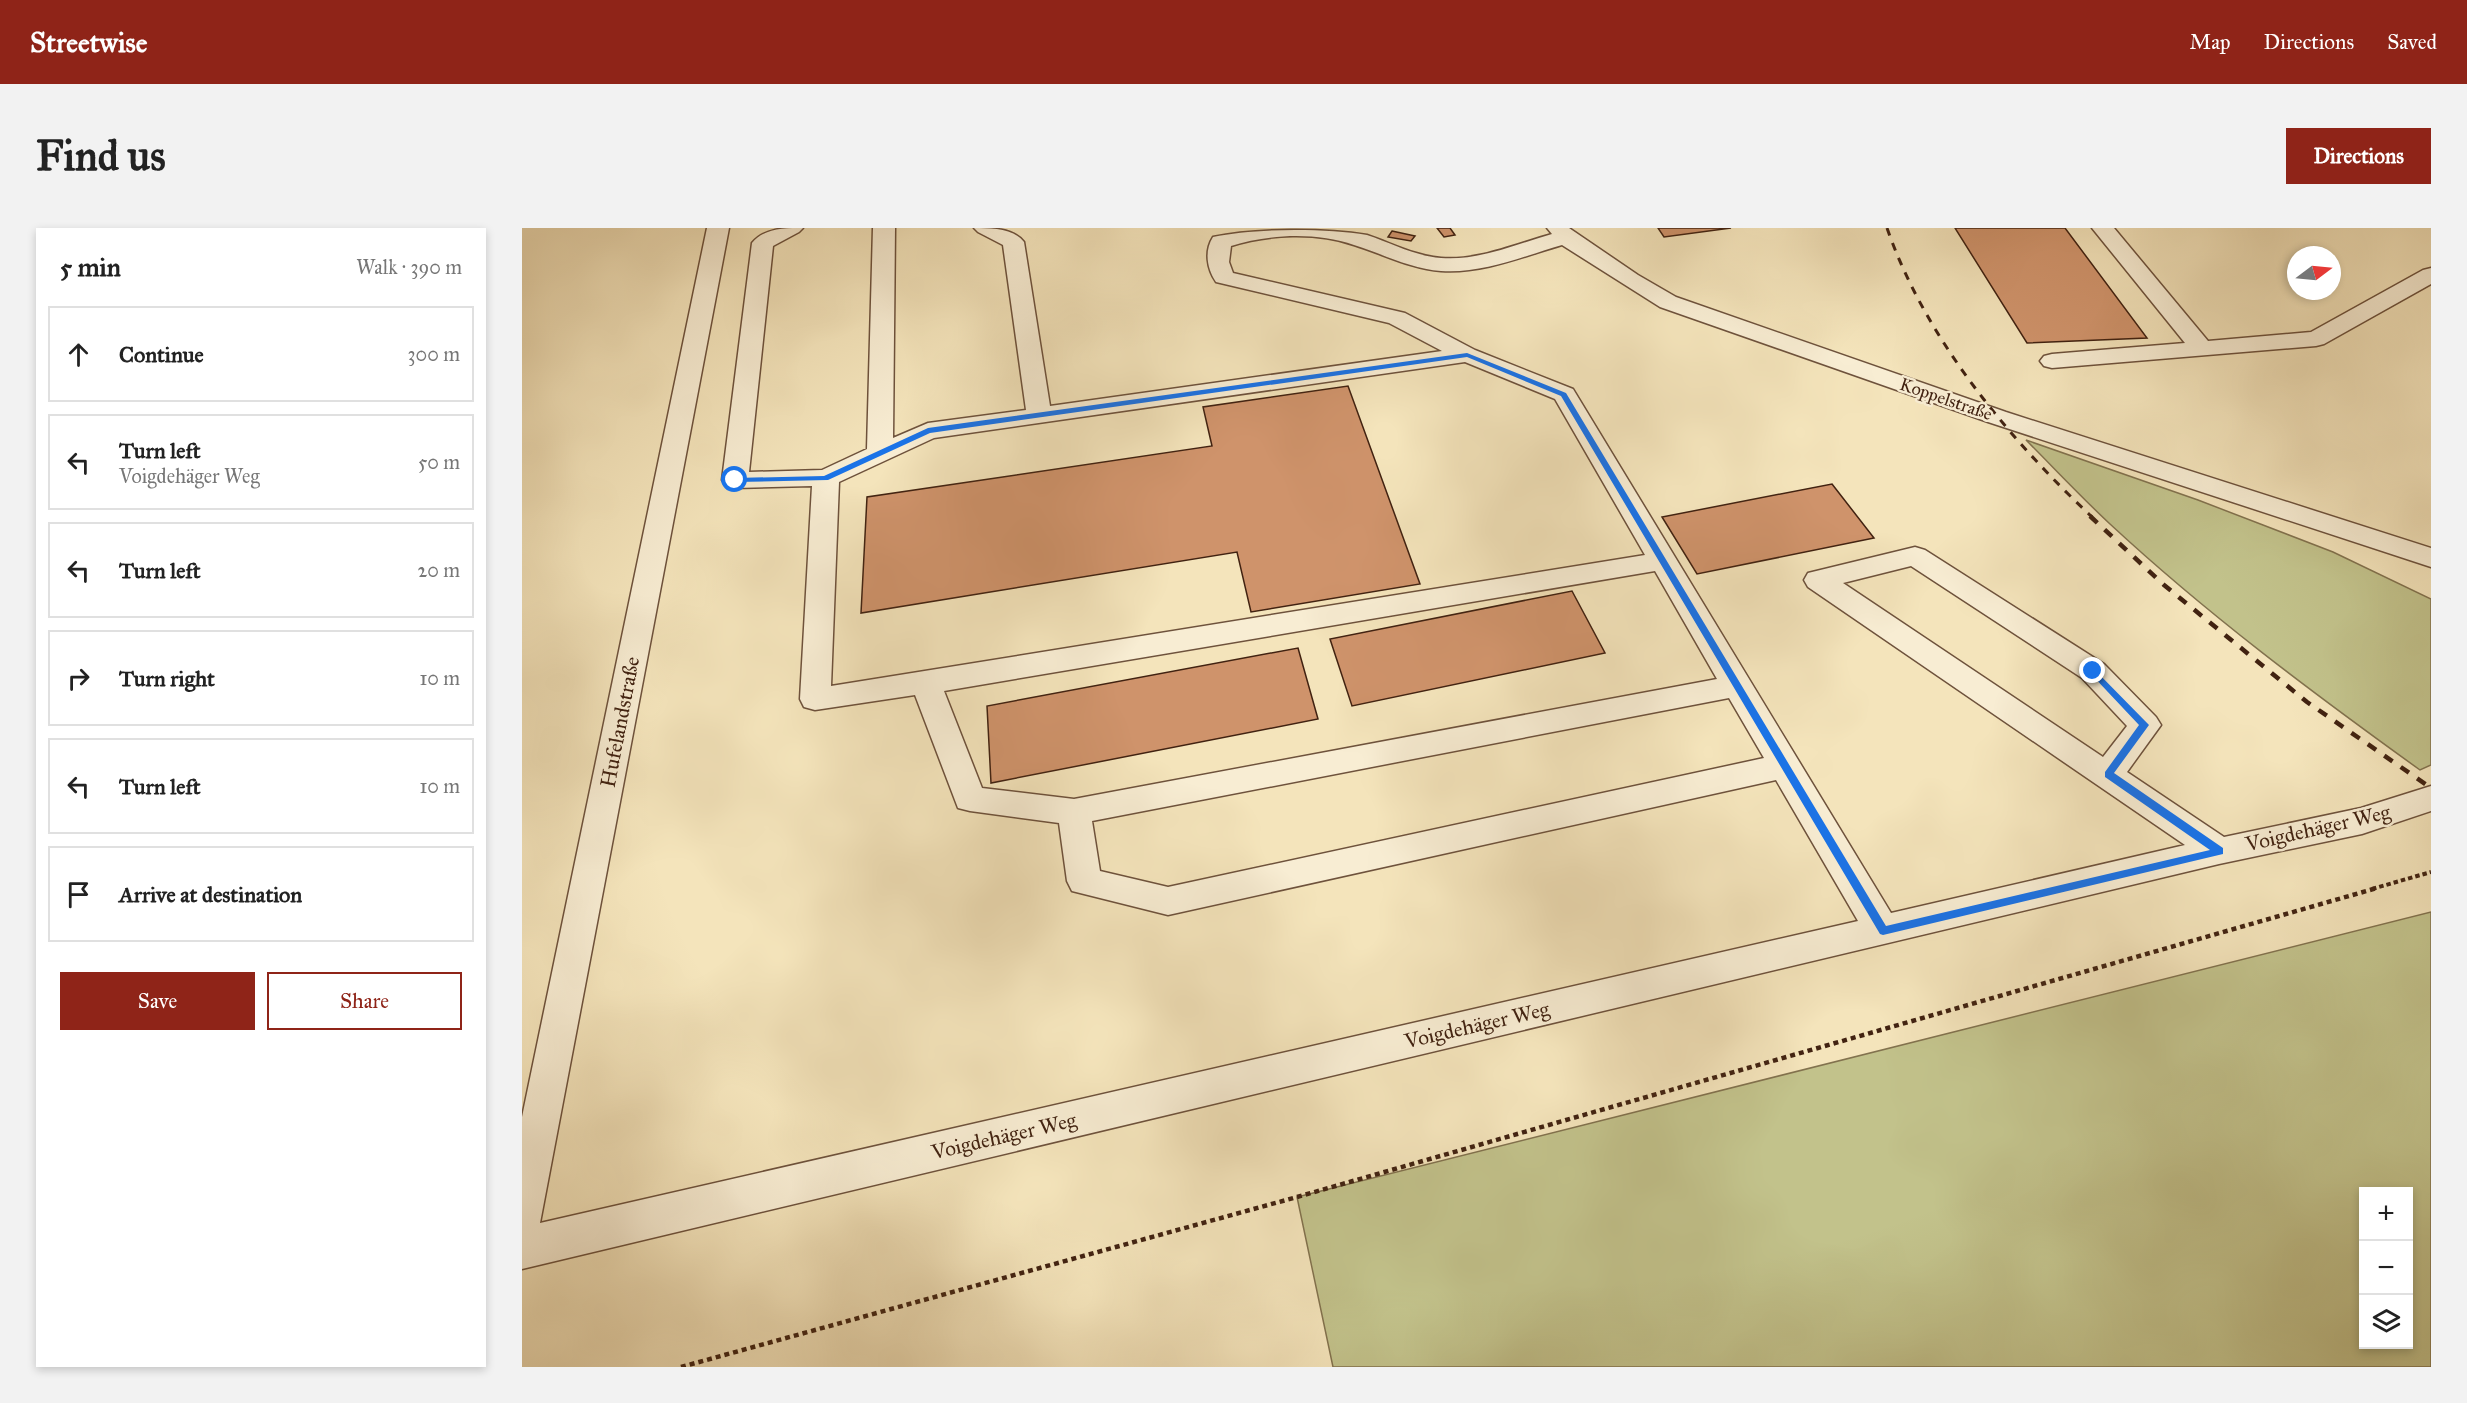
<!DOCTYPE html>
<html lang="en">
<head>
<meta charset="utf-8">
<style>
	:root { --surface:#fff; --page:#f2f2f2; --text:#222; --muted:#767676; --line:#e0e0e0; --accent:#8f2418 }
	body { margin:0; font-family:"IM FELL Great Primer",serif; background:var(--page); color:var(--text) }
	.controls { position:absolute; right:18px; bottom:18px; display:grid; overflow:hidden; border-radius:0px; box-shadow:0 3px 9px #0003 }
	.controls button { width:54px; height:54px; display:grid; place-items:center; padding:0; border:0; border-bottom:2px solid var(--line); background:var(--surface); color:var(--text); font:30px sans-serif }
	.compass { position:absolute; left:1765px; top:18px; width:54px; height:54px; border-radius:50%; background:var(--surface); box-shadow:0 3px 9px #0003; rotate:74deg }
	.stop { position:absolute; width:18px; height:18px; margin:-14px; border:4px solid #1a73e8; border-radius:50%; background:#fff }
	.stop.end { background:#1a73e8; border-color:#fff; box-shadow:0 2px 6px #0008 }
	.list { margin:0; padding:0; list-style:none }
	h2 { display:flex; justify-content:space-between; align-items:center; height:78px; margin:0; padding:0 24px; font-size:26px }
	h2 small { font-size:20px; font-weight:400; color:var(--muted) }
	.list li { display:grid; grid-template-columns:39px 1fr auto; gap:18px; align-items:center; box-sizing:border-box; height:96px; margin:0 12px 12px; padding:0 12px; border:2px solid var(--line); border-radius:0px }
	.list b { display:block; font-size:22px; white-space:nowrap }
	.list p { margin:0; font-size:20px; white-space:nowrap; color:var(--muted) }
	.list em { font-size:20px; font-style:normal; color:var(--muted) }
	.actions { display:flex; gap:12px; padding:18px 24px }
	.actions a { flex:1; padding:14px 0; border:2px solid var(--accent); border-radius:0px; text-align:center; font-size:21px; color:var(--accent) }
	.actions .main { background:var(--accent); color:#fff }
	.icon { flex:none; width:33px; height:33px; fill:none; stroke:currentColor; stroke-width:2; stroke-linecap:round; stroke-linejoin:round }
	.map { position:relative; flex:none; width:1909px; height:1139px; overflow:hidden; border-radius:0px }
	header { display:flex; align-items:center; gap:36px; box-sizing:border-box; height:84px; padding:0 30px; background:var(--accent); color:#fff }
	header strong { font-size:28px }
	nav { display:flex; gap:33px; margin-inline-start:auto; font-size:21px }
	.intro { display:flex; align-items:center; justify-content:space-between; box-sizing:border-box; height:144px; padding:0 36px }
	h1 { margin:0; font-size:42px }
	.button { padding:15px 27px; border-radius:0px; background:var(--accent); color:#fff; font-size:21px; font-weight:700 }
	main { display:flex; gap:36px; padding:0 36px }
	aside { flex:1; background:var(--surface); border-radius:0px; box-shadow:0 3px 9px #0003 }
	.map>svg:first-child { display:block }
</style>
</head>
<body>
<header>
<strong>Streetwise</strong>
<nav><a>Map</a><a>Directions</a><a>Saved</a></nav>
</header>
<div class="intro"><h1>Find us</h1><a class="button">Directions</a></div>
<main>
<aside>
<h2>5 min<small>Walk · 390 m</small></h2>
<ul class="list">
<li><svg class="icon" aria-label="ahead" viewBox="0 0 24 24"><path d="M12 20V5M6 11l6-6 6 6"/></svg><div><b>Continue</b></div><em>300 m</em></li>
<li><svg class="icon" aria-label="left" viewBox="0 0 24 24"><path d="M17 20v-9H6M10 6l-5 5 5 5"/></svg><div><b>Turn left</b><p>Voigdehäger Weg</p></div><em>50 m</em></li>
<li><svg class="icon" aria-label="left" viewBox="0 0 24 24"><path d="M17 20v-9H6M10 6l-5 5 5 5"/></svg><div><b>Turn left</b></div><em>20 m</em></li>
<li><svg class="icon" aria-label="right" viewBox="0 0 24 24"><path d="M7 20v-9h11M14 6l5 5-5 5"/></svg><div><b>Turn right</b></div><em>10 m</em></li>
<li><svg class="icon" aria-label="left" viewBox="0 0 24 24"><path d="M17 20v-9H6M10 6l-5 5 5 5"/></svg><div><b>Turn left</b></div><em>10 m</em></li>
<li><svg class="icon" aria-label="arrive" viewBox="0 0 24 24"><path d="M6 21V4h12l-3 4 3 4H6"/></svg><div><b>Arrive at destination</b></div></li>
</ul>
<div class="actions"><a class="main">Save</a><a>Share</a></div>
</aside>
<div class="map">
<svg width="1909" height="1139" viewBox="0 0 1909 1139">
	<rect width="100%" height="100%" fill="#f4e4bb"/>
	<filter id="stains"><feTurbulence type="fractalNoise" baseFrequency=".00333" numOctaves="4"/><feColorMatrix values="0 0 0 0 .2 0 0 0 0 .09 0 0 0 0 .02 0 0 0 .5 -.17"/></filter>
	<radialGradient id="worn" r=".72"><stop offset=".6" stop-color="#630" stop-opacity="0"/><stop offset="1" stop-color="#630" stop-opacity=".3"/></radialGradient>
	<path fill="#c2c28b" stroke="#82724e" stroke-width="1.5" fill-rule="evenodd" d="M1504,212L1676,272L1811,324L1909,371V537L1898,542C1791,465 1685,386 1588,296C1559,269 1532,240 1504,212Z
		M1909,684V1139H811L775,969ZM1842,964H1886V1116H1842Z"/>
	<path fill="#cf936b" stroke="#412211" stroke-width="1.5" d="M915,0H928L933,7L922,9Z
		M1136,0H1209L1142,9Z
		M1433,0H1543L1625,110L1505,115Z
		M870,3L893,8L889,13L866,9Z
		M826,158L898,356L729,384L715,324L339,385L345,269L690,218L681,179Z
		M1310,256L1352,310L1175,346L1140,289Z
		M1050,363L1083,425L830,478L808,411Z
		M776,420L796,491L469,555L465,478Z"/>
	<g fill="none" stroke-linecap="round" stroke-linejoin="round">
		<defs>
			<path id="minor" d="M185,0H207L18,995L1336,693L1254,552L646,687L550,663L545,653L537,595L448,583L436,580L393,467L293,482L282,479L278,471L290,258L213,260L204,258L200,252L230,15C242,0 263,0 281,0L277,4L251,18L227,244L300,242L345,221L351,0H373L371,210L406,195L504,182L481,17L456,4L452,0C469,0 491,0 502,14L528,178L920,123L867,95L694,54C685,41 682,23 691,9C733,0 803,0 845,7C869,15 893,28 919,30C957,33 994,16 1030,6L1025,0H1047L1116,47L1154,69L1484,184L1909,320V339L1466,194L1138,79L1040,17C1002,28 960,46 919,43C889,41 861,26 832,17C795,4 746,6 709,18L707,34L711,45L883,85L953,122L1051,161L1369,685L1663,617L1286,359L1282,352L1286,345L1393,319L1403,322L1582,436L1634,489L1639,497L1605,544L1702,609L1839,580L1909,558V583L1840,606L1697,636L0,1041V889ZM943,134L1033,171L1123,327L309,458L317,254L412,210ZM1389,338L1560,450L1605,498L1581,529L1321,355ZM1133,343L1195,451L552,571L460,560L422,463ZM1207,470L1242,530L646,659L578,643L570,593Z
				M1570,0H1592L1686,113L1789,104L1901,42L1909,40V56L1802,116L1794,118L1530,140L1522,138L1518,133L1522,128L1530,126L1663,115Z"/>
		</defs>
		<use href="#minor" stroke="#6e523c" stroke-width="3"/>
		<path stroke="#412211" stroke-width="4" stroke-dasharray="4.5 3" stroke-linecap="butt" d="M1850,661L1909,644"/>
		<path stroke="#412211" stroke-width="4.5" stroke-dasharray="5 4" stroke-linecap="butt" d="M159,1139L775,969L1855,660"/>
		<use href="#minor" fill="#f8edd3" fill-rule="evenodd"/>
		<path stroke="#412211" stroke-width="3" stroke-dasharray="8 8" stroke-linecap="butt" d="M1365,0C1403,110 1486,210 1570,289"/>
		<path stroke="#412211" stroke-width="4.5" stroke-dasharray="10 10" stroke-linecap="butt" d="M1568,288L1642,357L1785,474L1909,560"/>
	</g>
	<path fill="#1a73e8" d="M945,125L1044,165L1364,698L1688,622L1583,549V544L1617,497L1568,445L1567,443L1571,440L1627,497L1592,545L1701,620V626L1361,707L1358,706L1039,168L945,129L408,205L306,252L213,254L209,252L213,250L302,248L406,200Z"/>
	<g text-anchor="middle" stroke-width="5" stroke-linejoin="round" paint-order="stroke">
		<g font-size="18" fill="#412211" stroke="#f8edd3">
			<text transform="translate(1424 171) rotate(19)" y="6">Koppelstraße</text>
		</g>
		<g font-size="21" fill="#412211" stroke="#f8edd3">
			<text transform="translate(98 494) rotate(-79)" y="7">Hufelandstraße</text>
			<text transform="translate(1796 600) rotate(-13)" y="7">Voigdehäger Weg</text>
			<text transform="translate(955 797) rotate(-13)" y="7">Voigdehäger Weg</text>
			<text transform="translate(482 908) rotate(-13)" y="7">Voigdehäger Weg</text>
		</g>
	</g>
	<rect width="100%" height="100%" filter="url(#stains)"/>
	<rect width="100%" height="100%" fill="url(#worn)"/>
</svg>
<div class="controls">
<button>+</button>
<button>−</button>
<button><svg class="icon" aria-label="layers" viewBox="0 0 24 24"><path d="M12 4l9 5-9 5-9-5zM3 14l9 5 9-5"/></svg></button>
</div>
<svg class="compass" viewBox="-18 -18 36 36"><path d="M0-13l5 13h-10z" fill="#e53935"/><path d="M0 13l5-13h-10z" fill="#767676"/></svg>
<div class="stop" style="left:213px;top:252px"></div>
<div class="stop end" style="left:1571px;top:443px"></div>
</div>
</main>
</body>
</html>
